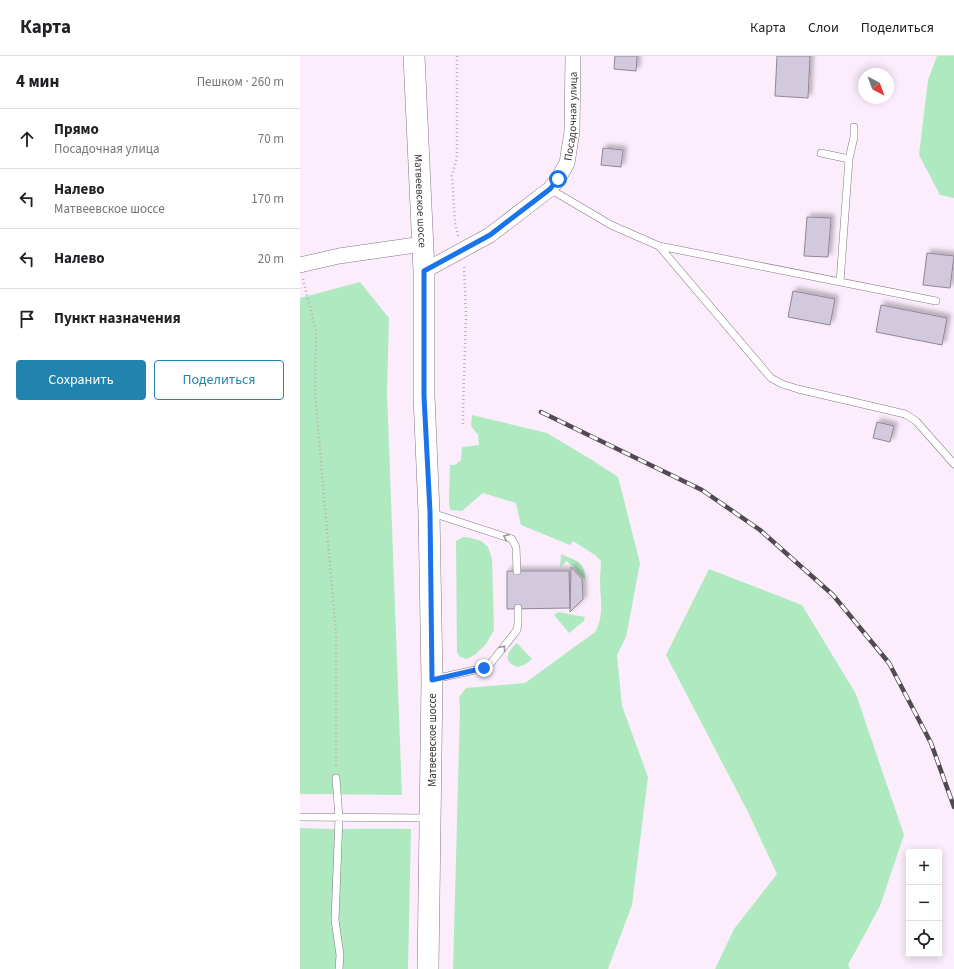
<!DOCTYPE html>
<html lang="ru">
<head>
<meta charset="utf-8">
<style>
	:root { --surface:#fff; --page:#f2f2f2; --text:#202124; --muted:#757577; --line:#e0e0e0; --accent:#2184ae }
	body { margin:0; font-family:"Source Sans 3",sans-serif; background:var(--page); color:var(--text) }
	.controls { position:absolute; right:12px; bottom:12px; display:grid; overflow:hidden; border-radius:4px; box-shadow:0 2px 10px #0003 }
	.controls button { width:36px; height:36px; display:grid; place-items:center; padding:0; border:0; border-bottom:1px solid var(--line); background:var(--surface); color:var(--text); font:20px sans-serif }
	.compass { position:absolute; left:558px; top:12px; width:36px; height:36px; border-radius:50%; background:var(--surface); box-shadow:0 2px 10px #0003; rotate:139deg }
	.stop { position:absolute; width:12px; height:12px; margin:-9px; border:3px solid #1a73e8; border-radius:50%; background:#fff }
	.stop.end { background:#1a73e8; border-color:#fff; box-shadow:0 1px 4px #0008 }
	.list { margin:0; padding:0; list-style:none }
	h2 { display:flex; justify-content:space-between; align-items:center; height:52px; margin:0; padding:0 16px; font-size:17px }
	h2 small { font-size:13px; font-weight:400; color:var(--muted) }
	.list li { display:grid; grid-template-columns:26px 1fr auto; gap:12px; align-items:center; box-sizing:border-box; height:60px; padding:0 16px; border-top:1px solid var(--line) }
	.list b { display:block; font-size:15px; white-space:nowrap }
	.list p { margin:0; font-size:13px; white-space:nowrap; color:var(--muted) }
	.list em { font-size:13px; font-style:normal; color:var(--muted) }
	.actions { display:flex; gap:8px; padding:12px 16px }
	.actions a { flex:1; padding:9px 0; border:1px solid var(--accent); border-radius:4px; text-align:center; font-size:14px; color:var(--accent) }
	.actions .main { background:var(--accent); color:#fff }
	.icon { flex:none; width:22px; height:22px; fill:none; stroke:currentColor; stroke-width:2; stroke-linecap:round; stroke-linejoin:round }
	.map { position:relative; flex:none; width:654px; height:913px; overflow:hidden }
	header { display:flex; align-items:center; gap:24px; box-sizing:border-box; height:56px; padding:0 20px; background:var(--surface); border-bottom:1px solid var(--line) }
	header strong { font-size:19px }
	nav { display:flex; gap:22px; margin-inline-start:auto; font-size:14px }
	main { display:flex }
	aside { flex:1; background:var(--surface) }
	.map>svg:first-child { display:block }
</style>
</head>
<body>
<header>
<strong>Карта</strong>
<nav><a>Карта</a><a>Слои</a><a>Поделиться</a></nav>
</header>
<main>
<aside>
<h2>4 мин<small>Пешком · 260 m</small></h2>
<ul class="list">
<li><svg class="icon" aria-label="ahead" viewBox="0 0 24 24"><path d="M12 20V5M6 11l6-6 6 6"/></svg><div><b>Прямо</b><p>Посадочная улица</p></div><em>70 m</em></li>
<li><svg class="icon" aria-label="left" viewBox="0 0 24 24"><path d="M17 20v-9H6M10 6l-5 5 5 5"/></svg><div><b>Налево</b><p>Матвеевское шоссе</p></div><em>170 m</em></li>
<li><svg class="icon" aria-label="left" viewBox="0 0 24 24"><path d="M17 20v-9H6M10 6l-5 5 5 5"/></svg><div><b>Налево</b></div><em>20 m</em></li>
<li><svg class="icon" aria-label="arrive" viewBox="0 0 24 24"><path d="M6 21V4h12l-3 4 3 4H6"/></svg><div><b>Пункт назначения</b></div></li>
</ul>
<div class="actions"><a class="main">Сохранить</a><a>Поделиться</a></div>
</aside>
<div class="map">
<svg width="654" height="913" viewBox="0 0 654 913">
	<defs>
		<filter id="shadow"><feDropShadow dx="3.5" dy="-3.5" stdDeviation="2" flood-color="#0004"/></filter>
	</defs>
	<rect width="100%" height="100%" fill="#fcedfc"/>
	<path fill="#afe9c0" d="M637,0H654V142L640,139L619,99L628,24Z
		M60,226L89,262L87,336L102,739L0,738V242Z
		M172,359L247,377L292,404L318,421L340,507L326,581L317,599L322,650L348,721L332,849L308,913H153L160,653L159,641L166,632L225,627L295,576C305,558 300,543 300,524C300,518 301,511 301,505L295,499L273,485L270,489L221,469L216,447L183,437L162,455L150,454L149,446L150,409H155L161,404L162,391L179,389L178,379L171,370Z
		M163,481L171,482L181,485L188,491L192,503L194,574L186,588L176,598L167,603L160,601L157,597L156,485Z
		M261,498C276,505 286,505 285,524L267,505L260,511Z
		M409,513L502,549L556,638L604,779L580,850L548,909L550,913H415L434,873L477,818L448,756L366,599Z
		M258,556L285,561L284,565L269,577L254,559Z
		M217,587L232,603L226,608L218,611C201,606 208,595 217,587Z
		M0,772C37,774 74,772 111,773L108,913H0Z"/>
	<path fill="#d2cadc" stroke="#8f8797" filter="url(#shadow)" d="M315,0H337L336,15L314,13Z
		M477,0H510L508,42L475,40Z
		M303,92L323,94L321,111L301,109Z
		M507,161L531,162L528,201L504,200Z
		M627,197L654,200L650,232L623,229Z
		M493,235L535,243L530,269L488,261Z
		M581,249L647,262L642,289L576,276Z
		M577,366L594,370L590,386L573,382Z
		M271,511L282,523L283,543L270,556Z
		M207,515H269L270,552L207,553Z"/>
	<g fill="none" stroke-linecap="round" stroke-linejoin="round">
		<defs>
			<path id="lane" d="M521,97L549,103
				M250,133L311,169L359,190L636,245
				M359,190L471,322L482,328L498,333L605,358L616,365L654,408
				M540,226L549,103L554,81V71
				M132,457L212,483L216,491L217,515
				M134,623L184,612L191,607L217,574L218,567V552
				M36,722L39,762L35,864L40,899L39,913
				M0,761L129,762"/>
			<g id="street">
				<path d="M0,209L39,200L123,188"/>
				<path id="s1" d="M124,215L190,179L250,133L258,123L267,107L272,76L273,0"/>
			</g>
			<g id="secondary">
				<path id="s2" d="M114,0L124,215V340L129,456L132,624L128,913"/>
			</g>
		</defs>
		<use href="#lane" stroke="#847784" stroke-width="8"/>
		<use href="#street" stroke="#847784" stroke-width="16"/>
		<use href="#secondary" stroke="#847784" stroke-width="22"/>
		<path stroke="#baaeba" stroke-width="2.5" stroke-dasharray="1 3" stroke-linecap="butt" d="M157,0V101L152,120L155,167L158,180
			M3,223L16,275L15,336L36,578V712
			M163,368V354L166,258L164,211"/>
		<use href="#lane" stroke="#fff" stroke-width="7"/>
		<use href="#street" stroke="#fff" stroke-width="15"/>
		<use href="#secondary" stroke="#fff" stroke-width="21"/>
		<defs>
			<path id="rail" d="M241,356L402,434L460,474L533,539L589,607L631,687L654,751"/>
		</defs>
		<use href="#rail" stroke="#514b51" stroke-width="4.5"/>
		<use href="#rail" stroke="#fff" stroke-width="3" stroke-dasharray="9" stroke-linecap="butt"/>
	</g>
	<defs><path id="oneway-chevron" d="M-2-3.5L2.5 0L-2 3.5" fill="none" stroke-width="1.6" stroke-linecap="round" stroke-linejoin="round"/></defs>
	<g stroke="#9c999c">
		<use href="#oneway-chevron" transform="translate(206 481) rotate(-156)"/>
		<use href="#oneway-chevron" transform="translate(203 592) rotate(-52)"/>
	</g>
	<g fill="none" stroke-linecap="round" stroke-linejoin="round">
		<path stroke="#1a73e8" stroke-width="5" d="M184,612L132,624L130,456L124,340V215L190,179L250,133L258,123"/>
	</g>
	<g text-anchor="middle" stroke-width="3" stroke-linejoin="round" paint-order="stroke">
		<g font-size="11" fill="#383338" stroke="#fff">
			<text dy="4" stroke="none"><textPath href="#s1" startOffset="229">Посадочная улица</textPath></text>
			<text dy="4" stroke="none"><textPath href="#s2" startOffset="145">Матвеевское шоссе</textPath></text>
			<text transform="translate(132 684) rotate(-90)" y="4">Матвеевское шоссе</text>
		</g>
	</g>
</svg>
<div class="controls">
<button>+</button>
<button>−</button>
<button><svg class="icon" aria-label="locate" viewBox="0 0 24 24"><circle cx="12" cy="12" r="6"/><path d="M12 2v4M12 18v4M2 12h4M18 12h4"/></svg></button>
</div>
<svg class="compass" viewBox="-18 -18 36 36"><path d="M0-13l5 13h-10z" fill="#e53935"/><path d="M0 13l5-13h-10z" fill="#757577"/></svg>
<div class="stop" style="left:258px;top:123px"></div>
<div class="stop end" style="left:184px;top:612px"></div>
</div>
</main>
</body>
</html>
